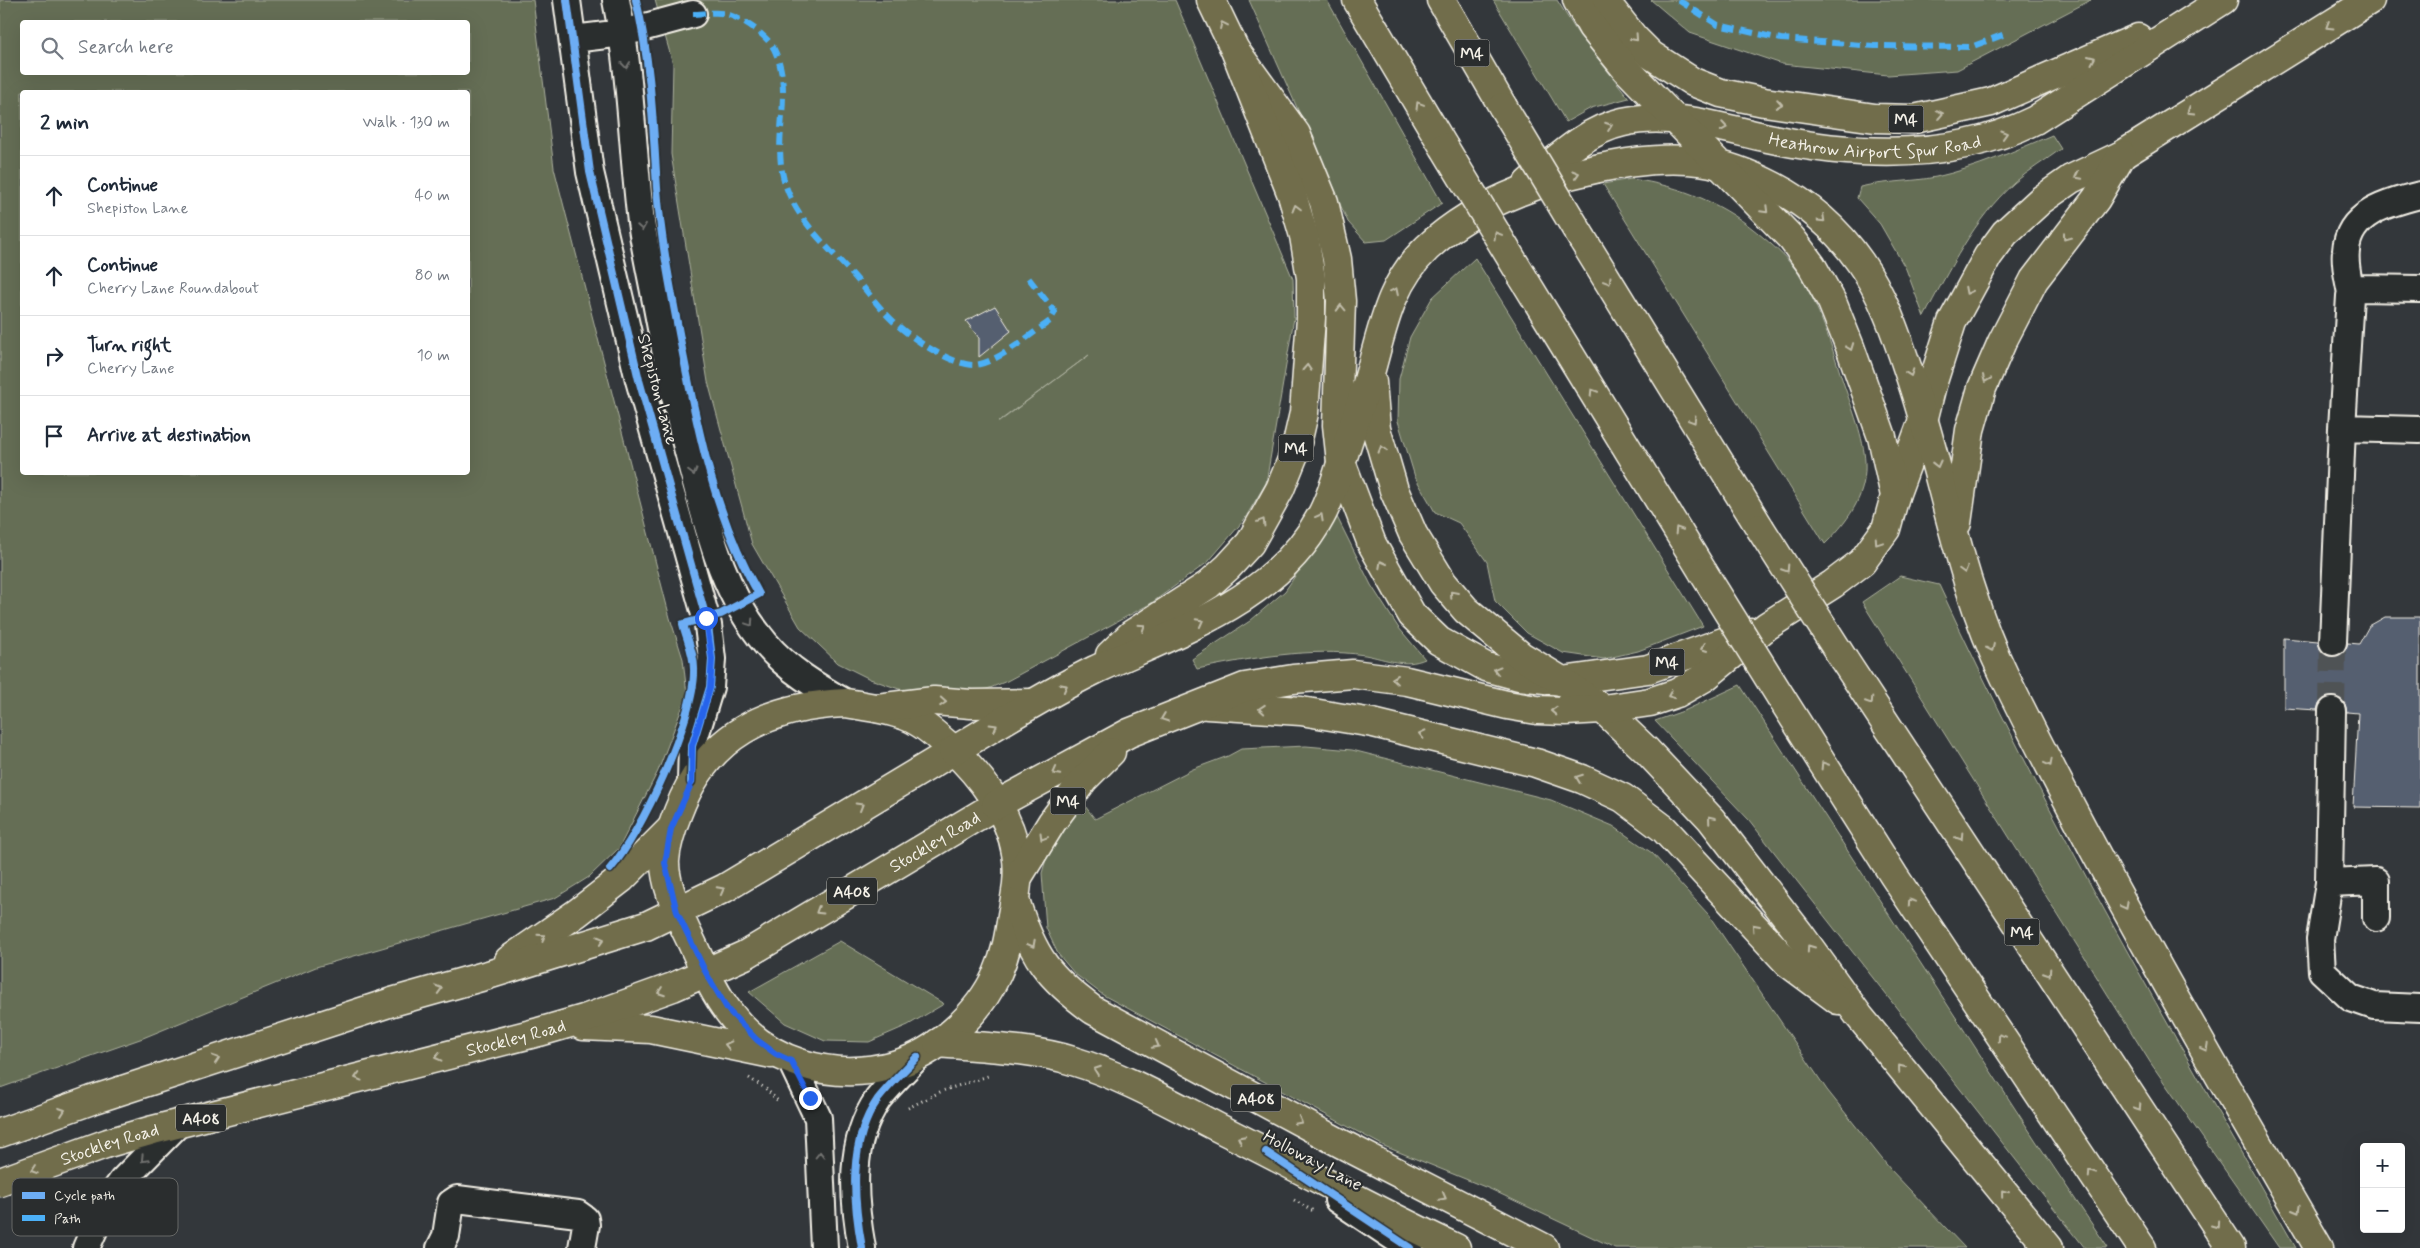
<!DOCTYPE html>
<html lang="en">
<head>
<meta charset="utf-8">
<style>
	:root { --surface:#fff; --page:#f6f6f7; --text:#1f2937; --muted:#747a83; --line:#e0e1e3 }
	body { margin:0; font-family:Mynerve,sans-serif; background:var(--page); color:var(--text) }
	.controls { position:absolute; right:15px; bottom:15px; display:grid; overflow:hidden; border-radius:5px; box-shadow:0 5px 20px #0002 }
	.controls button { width:45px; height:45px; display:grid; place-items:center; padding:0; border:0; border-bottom:1px solid var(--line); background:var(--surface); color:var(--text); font:25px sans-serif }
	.stop { position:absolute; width:15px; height:15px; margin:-11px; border:4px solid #2563eb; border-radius:50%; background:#fff }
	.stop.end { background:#2563eb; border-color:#fff; box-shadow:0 1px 5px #0008 }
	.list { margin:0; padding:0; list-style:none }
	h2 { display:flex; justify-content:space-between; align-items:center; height:65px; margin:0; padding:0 20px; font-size:21px }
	h2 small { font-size:16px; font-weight:400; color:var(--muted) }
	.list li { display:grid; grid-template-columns:32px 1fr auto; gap:15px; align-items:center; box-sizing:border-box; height:80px; padding:0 20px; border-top:1px solid var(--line) }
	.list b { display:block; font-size:19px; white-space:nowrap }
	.list p { margin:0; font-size:16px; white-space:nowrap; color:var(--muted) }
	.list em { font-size:16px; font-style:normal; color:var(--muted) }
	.icon { flex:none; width:28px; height:28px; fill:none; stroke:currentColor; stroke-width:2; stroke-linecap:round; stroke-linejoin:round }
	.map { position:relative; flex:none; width:2420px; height:1248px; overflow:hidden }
	.search { position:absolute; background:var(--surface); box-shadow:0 5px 20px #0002; left:20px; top:20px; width:450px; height:55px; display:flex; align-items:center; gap:12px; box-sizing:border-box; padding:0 18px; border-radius:5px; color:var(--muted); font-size:19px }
	.panel { position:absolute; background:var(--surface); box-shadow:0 5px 20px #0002; left:20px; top:90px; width:450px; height:385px; border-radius:5px }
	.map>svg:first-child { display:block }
</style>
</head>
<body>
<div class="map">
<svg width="2420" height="1248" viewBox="0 0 2420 1248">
	<rect width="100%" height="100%" fill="#33373b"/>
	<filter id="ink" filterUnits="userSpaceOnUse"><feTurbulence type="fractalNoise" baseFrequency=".02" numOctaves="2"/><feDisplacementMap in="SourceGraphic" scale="10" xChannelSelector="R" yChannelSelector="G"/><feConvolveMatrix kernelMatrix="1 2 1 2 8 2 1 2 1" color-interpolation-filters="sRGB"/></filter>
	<g filter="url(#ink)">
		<path fill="#656e54" stroke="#acb09e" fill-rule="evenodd" d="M0,0H533L554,168L670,618L683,659L687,695L658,771L619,848L589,877L555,898L316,967L143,1038L0,1088ZM22,22H468V72H22ZM22,92H468V472H22Z
			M655,0H1175L1293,279L1294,318L1266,483L1244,520L1208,562L1150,604L1007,681L990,688L972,693L932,694L899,689L870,679L838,663L800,627L752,544L708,382L671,154L673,64ZM1089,355L999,422H998Z
			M1249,0H1327L1442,203L1386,240L1366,242L1348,222Z
			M1493,0H1557L1577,32L1629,98L1591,108L1566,122Z
			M1651,0H2091L1957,70L1888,75L1782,64L1690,33Z
			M2052,135L2061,149C2046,160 2028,171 2014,183C1974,219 1949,270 1924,317L1906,269L1880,224L1857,198L1860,187C1885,181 1911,182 1936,177C1976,168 2014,151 2052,135Z
			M1631,179C1682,186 1725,204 1764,238C1776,248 1789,260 1798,273C1820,306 1831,345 1843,382C1867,451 1884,486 1825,544L1603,184Z
			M1475,258L1703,626L1638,651L1604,659L1563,653L1527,633L1495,601L1487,562L1459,523L1435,512L1415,477L1398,421L1399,379L1410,337L1432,298Z
			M1336,515L1371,585L1398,627L1425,659C1404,668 1387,659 1365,655C1309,647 1252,658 1197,669L1192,659L1250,621L1285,591Z
			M1900,576L1939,585C2044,813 2171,1030 2296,1248H2279L2150,1062L1862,602Z
			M1740,685L2036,1141L2108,1248H2085L1749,820L1655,721L1686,710Z
			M1306,746L1352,750L1551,800L1613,826L1652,853L1708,914L1827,1090L1890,1169L1965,1248H1615L1490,1189L1384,1146L1103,995L1075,974L1058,954L1046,928L1044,901L1042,873L1048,853L1072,815L1085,806L1095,819L1193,769L1228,756L1241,749Z
			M840,941L944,1004L908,1025L869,1042L825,1041L785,1023L749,992Z"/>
		<path fill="#555e6f" stroke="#f4f1e8" d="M995,306L1011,331L979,357V338L966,321Z
			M2385,617H2420V808L2353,807L2358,713L2347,712L2345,704L2340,698L2333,696L2325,698L2319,703L2317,710L2284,708V638L2318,641L2320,649L2325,655L2333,657L2340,655L2345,650L2348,643L2359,644L2369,626Z"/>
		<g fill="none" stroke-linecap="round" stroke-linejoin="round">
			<path stroke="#505355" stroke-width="26" stroke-dasharray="26 13" stroke-linecap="butt" d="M2332,711L2333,642"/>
			<defs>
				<path id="minor" d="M567,0L590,172L639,380L708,625L712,659L710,687L692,746L691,782
					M616,0C631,73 632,148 641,222C645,249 651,275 656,302C667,363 680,423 696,483C711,540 726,597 766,644C787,669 817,687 846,703
					M573,39L623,33L693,14
					M2351,294C2349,280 2344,265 2346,251C2348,213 2388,203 2420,195
					M2342,428L2420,430
					M2333,642L2342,428L2350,296L2352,291L2358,288L2420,289
					M2329,883L2332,711
					M2376,918V881L2329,883L2320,939L2322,971L2351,998L2374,1006L2420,1008
					M791,1061L818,1118L824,1248
					M1338,1200L1410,1248
					M86,1248L106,1203L123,1180L178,1124
					M440,1248L446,1236L451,1203L457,1199L578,1214L585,1219L586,1225L582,1248
					M862,1248C853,1199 848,1142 878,1099C890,1084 904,1071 917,1057"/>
				<g id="major">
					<path d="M846,703C866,706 887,709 906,716C924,723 938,737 952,749C980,775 1010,814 1016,853C1020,873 1016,894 1012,915C1009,936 1006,954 997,974C979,1014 936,1054 894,1065C832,1082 766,1063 728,1011C712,990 702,964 691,941C681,921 664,883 665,861C666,844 672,827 678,812C707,735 767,706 846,703Z"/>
					<path d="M1016,903C1033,957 1048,977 1093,1010L1342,1144L1544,1248"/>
					<path d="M509,960L577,913L621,879L671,829"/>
					<path d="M583,1026L651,1029L772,1054"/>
					<path d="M938,1043C983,1047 1030,1048 1073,1061C1123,1076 1170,1103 1217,1127C1297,1167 1375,1210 1456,1248"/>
					<path d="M0,1133L92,1100L392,1002L488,975L646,926L725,888L953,751"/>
					<path id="s1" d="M0,1182L108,1143L153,1130L539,1032L584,1019L673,987L745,955L996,805"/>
				</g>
				<g id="highway">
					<path d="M1357,0L1444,147"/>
					<path d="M1441,0L1503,107"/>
					<path d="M1604,0L1634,38L1651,55L1693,82L1721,93L1764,102L1875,118L1914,119L1991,102L2138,38"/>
					<path d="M1235,50L1296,134L1324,202L1337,259L1341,301L1337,425L1341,462L1372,544L1412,615L1439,641L1486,667L1519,676L1562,681L1648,669L1751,632"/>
					<path id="s2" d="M1528,183C1556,160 1586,130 1623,122C1670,111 1723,128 1768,138C1857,157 1953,161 2035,120L2223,0"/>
					<path d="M1583,240L1760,528"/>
					<path d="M1522,276L1703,572"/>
					<path d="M1372,382L1376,429L1394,490L1413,534L1443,583L1466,610L1521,656L1562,681L1603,709L1647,751L1711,819L1799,933L1859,1016L2049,1248"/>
					<path d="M1895,496L1924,417L1932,385L1952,322L1988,256L2005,233L2041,200L2071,179L2122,155L2370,0"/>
					<path d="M1957,523L1970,430L1982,388L2002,342L2034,280L2096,199L2122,155"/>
					<path d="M1110,655L1132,634L1208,585L1228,567L1250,543L1280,489L1295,452L1304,413L1311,318V278L1304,236L1292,195L1235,50L1211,0"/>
					<path d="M1844,660L2231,1248"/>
					<path d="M1782,699L1894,876L2142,1248"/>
					<path d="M1207,705L1301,711L1373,723L1536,763L1582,779L1623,798L1664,829L1788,963L1838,1000"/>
					<path d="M877,708L934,701L971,704L1033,703"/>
					<path d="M953,751C1000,723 1046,694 1095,670C1176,632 1276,601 1321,516C1332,496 1338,472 1345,451C1353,425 1363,399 1370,373C1383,327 1390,283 1427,248C1479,199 1557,174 1627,163C1684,155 1721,159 1773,186C1808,204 1837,229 1860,262C1882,293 1895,331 1907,367C1943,470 1957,579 2005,677C2101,872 2210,1061 2319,1248"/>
					<path d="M996,805L1129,733L1245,687L1293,679L1353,674L1407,681L1507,705L1537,710L1566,711L1603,709L1650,702L1677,693L1705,677L1767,626L1833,584L1862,562L1886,529L1895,496L1882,437L1850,347L1832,302L1812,266L1792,239L1626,69L1592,27L1577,0"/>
					<path d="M1018,877L1052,822L1084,779L1111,752"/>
				</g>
			</defs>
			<use href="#minor" stroke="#f4f1e8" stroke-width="30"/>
			<use href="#major" stroke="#f4f1e8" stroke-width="31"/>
			<use href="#highway" stroke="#f4f1e8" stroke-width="31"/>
			<path stroke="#f4f1e8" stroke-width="3" stroke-dasharray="1 4" stroke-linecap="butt" d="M749,1078L765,1088L779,1102
				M908,1108L942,1091L988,1076
				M1294,1200L1315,1212"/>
			<use href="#minor" stroke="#2a2d2e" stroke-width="26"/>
			<use href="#major" stroke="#716d4b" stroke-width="28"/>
			<use href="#highway" stroke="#716d4b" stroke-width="28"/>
			<defs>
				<path id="highway-bridge" d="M1503,107L1583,240
					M1444,147L1522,276
					M1760,528L1844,660
					M1703,572L1782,699"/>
			</defs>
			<use href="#highway-bridge" stroke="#f4f1e8" stroke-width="31" stroke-linecap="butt"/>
			<use href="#highway-bridge" stroke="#716d4b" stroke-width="28"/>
			<path stroke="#4cb0f7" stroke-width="6" stroke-dasharray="12 6" stroke-linecap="butt" d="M1678,0L1718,25L1781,39L1875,46L1971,47L2005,34
				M693,14C703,14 717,11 726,14C742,18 767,35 774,49C794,90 773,134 783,176C792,216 827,246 854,276C867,291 879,308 894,322C911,338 948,363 972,365C994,366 1032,333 1050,321L1055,312L1027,276"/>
			<defs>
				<path id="cycleway" d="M567,0L590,172L639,380L708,625L712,659L710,687L692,746L691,782
					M610,869C641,834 694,719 694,672C695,656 687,640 683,624L721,614L759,594C716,520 698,432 682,349C672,295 661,243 657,188C653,125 651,62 636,0
					M1266,1152L1410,1248
					M862,1248C853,1199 848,1142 878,1099C890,1084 904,1071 917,1057"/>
			</defs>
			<use href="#cycleway" stroke="#2a2d2e" stroke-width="11"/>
			<use href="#cycleway" stroke="#6dadf4" stroke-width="8"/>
		</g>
		<defs><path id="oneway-chevron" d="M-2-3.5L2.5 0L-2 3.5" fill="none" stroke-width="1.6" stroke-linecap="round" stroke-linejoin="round" transform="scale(1.25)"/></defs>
		<g stroke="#c0bca9">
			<use href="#oneway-chevron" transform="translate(1223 25) rotate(-115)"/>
			<use href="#oneway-chevron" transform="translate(2329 26) rotate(148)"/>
			<use href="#oneway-chevron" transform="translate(1635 38) rotate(48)"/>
			<use href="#oneway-chevron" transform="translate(2092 59) rotate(-24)"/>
			<use href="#oneway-chevron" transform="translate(1779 104) rotate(9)"/>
			<use href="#oneway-chevron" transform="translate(1419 105) rotate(-121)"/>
			<use href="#oneway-chevron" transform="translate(2190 111) rotate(148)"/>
			<use href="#oneway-chevron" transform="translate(1940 114) rotate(-11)"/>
			<use href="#oneway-chevron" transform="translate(1609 126) rotate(-20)"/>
			<use href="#oneway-chevron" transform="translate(1724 127) rotate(9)"/>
			<use href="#oneway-chevron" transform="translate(2004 134) rotate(-17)"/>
			<use href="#oneway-chevron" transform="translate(1576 174) rotate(-17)"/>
			<use href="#oneway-chevron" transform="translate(2078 176) rotate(153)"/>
			<use href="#oneway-chevron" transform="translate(1296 208) rotate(-105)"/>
			<use href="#oneway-chevron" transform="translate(1765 210) rotate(45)"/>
			<use href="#oneway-chevron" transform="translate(1822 219) rotate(43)"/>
			<use href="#oneway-chevron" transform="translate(1497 235) rotate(-121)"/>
			<use href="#oneway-chevron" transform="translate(2066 237) rotate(127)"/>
			<use href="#oneway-chevron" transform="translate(1608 281) rotate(59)"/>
			<use href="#oneway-chevron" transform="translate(1395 291) rotate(-64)"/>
			<use href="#oneway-chevron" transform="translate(1968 291) rotate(117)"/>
			<use href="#oneway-chevron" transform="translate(1341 308) rotate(-92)"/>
			<use href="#oneway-chevron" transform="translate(1850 347) rotate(69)"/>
			<use href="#oneway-chevron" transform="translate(1307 368) rotate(-87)"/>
			<use href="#oneway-chevron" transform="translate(1910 373) rotate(71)"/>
			<use href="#oneway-chevron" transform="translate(1986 379) rotate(113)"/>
			<use href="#oneway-chevron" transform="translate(1593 392) rotate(-122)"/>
			<use href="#oneway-chevron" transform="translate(1693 420) rotate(59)"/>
			<use href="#oneway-chevron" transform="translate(1382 449) rotate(-107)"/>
			<use href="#oneway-chevron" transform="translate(1937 464) rotate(76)"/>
			<use href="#oneway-chevron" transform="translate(1320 517) rotate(-61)"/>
			<use href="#oneway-chevron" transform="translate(1262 522) rotate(-59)"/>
			<use href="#oneway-chevron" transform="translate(1678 530) rotate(-122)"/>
			<use href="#oneway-chevron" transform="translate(1878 542) rotate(124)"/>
			<use href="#oneway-chevron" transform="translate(1382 564) rotate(-118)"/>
			<use href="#oneway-chevron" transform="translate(1786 569) rotate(57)"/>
			<use href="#oneway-chevron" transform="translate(1964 570) rotate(74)"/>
			<use href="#oneway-chevron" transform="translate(1453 594) rotate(-131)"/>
			<use href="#oneway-chevron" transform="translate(1200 622) rotate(-28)"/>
			<use href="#oneway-chevron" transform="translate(1142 627) rotate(-34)"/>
			<use href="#oneway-chevron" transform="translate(1704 648) rotate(160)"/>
			<use href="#oneway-chevron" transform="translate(1991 648) rotate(65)"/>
			<use href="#oneway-chevron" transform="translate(1497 670) rotate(-165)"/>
			<use href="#oneway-chevron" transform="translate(1395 679) rotate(-173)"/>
			<use href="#oneway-chevron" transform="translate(1064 687) rotate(-28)"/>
			<use href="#oneway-chevron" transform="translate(1671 695) rotate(158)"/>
			<use href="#oneway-chevron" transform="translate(1870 701) rotate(57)"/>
			<use href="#oneway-chevron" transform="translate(943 702) rotate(4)"/>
			<use href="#oneway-chevron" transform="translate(1262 709) rotate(-176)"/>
			<use href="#oneway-chevron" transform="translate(1554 711) rotate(-178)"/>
			<use href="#oneway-chevron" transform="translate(1164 718) rotate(159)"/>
			<use href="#oneway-chevron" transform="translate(994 727) rotate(-31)"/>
			<use href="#oneway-chevron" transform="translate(1422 734) rotate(-167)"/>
			<use href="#oneway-chevron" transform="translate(2049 763) rotate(62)"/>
			<use href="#oneway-chevron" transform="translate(1824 765) rotate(-122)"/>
			<use href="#oneway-chevron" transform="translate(1056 772) rotate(152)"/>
			<use href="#oneway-chevron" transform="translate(1579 778) rotate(-159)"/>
			<use href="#oneway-chevron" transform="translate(860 806) rotate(-30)"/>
			<use href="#oneway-chevron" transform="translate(1711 819) rotate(-130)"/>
			<use href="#oneway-chevron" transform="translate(1043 837) rotate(121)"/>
			<use href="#oneway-chevron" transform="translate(1960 837) rotate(57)"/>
			<use href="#oneway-chevron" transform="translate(721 890) rotate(-28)"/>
			<use href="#oneway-chevron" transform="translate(1911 902) rotate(-124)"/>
			<use href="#oneway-chevron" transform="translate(2125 906) rotate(62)"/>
			<use href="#oneway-chevron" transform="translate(819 911) rotate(148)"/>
			<use href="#oneway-chevron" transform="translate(1755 927) rotate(-132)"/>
			<use href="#oneway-chevron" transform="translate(542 937) rotate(-35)"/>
			<use href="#oneway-chevron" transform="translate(601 940) rotate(-17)"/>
			<use href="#oneway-chevron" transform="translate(1032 944) rotate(62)"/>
			<use href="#oneway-chevron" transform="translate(1810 948) rotate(-125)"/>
			<use href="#oneway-chevron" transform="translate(2048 973) rotate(57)"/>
			<use href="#oneway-chevron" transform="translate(439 989) rotate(-16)"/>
			<use href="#oneway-chevron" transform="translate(661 992) rotate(160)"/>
			<use href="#oneway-chevron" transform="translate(2001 1037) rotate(-124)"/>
			<use href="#oneway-chevron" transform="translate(728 1045) rotate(-167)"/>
			<use href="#oneway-chevron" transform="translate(1156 1045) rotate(28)"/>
			<use href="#oneway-chevron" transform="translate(2205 1048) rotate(61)"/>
			<use href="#oneway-chevron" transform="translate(438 1057) rotate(166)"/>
			<use href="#oneway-chevron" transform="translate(216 1059) rotate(-18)"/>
			<use href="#oneway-chevron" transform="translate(1901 1068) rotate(-129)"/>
			<use href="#oneway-chevron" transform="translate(1097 1070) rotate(-160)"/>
			<use href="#oneway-chevron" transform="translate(358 1077) rotate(165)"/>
			<use href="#oneway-chevron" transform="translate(2138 1108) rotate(57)"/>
			<use href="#oneway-chevron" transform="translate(62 1111) rotate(-20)"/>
			<use href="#oneway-chevron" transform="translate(1299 1121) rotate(28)"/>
			<use href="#oneway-chevron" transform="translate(1241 1139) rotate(-153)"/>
			<use href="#oneway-chevron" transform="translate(34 1170) rotate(161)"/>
			<use href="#oneway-chevron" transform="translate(2091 1173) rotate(-124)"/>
			<use href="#oneway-chevron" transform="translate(2004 1193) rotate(-129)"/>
			<use href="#oneway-chevron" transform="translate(1443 1197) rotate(28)"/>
			<use href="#oneway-chevron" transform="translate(2297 1210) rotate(60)"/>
			<use href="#oneway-chevron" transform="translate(2216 1225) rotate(55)"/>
		</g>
		<g stroke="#71726f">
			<use href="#oneway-chevron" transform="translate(626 65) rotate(84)"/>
			<use href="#oneway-chevron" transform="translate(642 227) rotate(81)"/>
			<use href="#oneway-chevron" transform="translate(693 472) rotate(75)"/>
			<use href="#oneway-chevron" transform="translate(750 623) rotate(56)"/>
			<use href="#oneway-chevron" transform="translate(820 1155) rotate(-90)"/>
			<use href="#oneway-chevron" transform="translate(144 1159) rotate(134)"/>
		</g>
	</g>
	<g fill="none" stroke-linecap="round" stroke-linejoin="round" filter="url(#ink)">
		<path stroke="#2563eb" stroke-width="6" d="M706,618L712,659L710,688L692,746V782L671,829L665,863L677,912L706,973L728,1010L757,1040L776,1054L791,1061L810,1098"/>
	</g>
	<g text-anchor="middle" stroke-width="4.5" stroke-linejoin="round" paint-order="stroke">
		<g fill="#2a2d2e" stroke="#b7b6b0" stroke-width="1">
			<rect x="1454.5" y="39.5" width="35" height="27" rx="4"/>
			<rect x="1888.5" y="105.5" width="35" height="27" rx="4"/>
			<rect x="1278.5" y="434.5" width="35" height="27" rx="4"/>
			<rect x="1649.5" y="648.5" width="35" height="27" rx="4"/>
			<rect x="1050.5" y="787.5" width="35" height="27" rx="4"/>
			<rect x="827" y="877.5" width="50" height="27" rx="4"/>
			<rect x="2004.5" y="918.5" width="35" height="27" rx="4"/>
			<rect x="1231" y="1084.5" width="50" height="27" rx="4"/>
			<rect x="176" y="1104.5" width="50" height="27" rx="4"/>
		</g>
		<g font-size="16" font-weight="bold" fill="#f4f1e8">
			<text x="1472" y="59">M4</text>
			<text x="1906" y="125">M4</text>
			<text x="1296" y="454">M4</text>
			<text x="1667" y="668">M4</text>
			<text x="1068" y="807">M4</text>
			<text x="852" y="897">A408</text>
			<text x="2022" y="938">M4</text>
			<text x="1256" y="1104">A408</text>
			<text x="201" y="1124">A408</text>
		</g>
		<g font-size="18" fill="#f4f1e8" stroke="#2a2d2e">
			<text dy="6" stroke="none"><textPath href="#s2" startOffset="369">Heathrow Airport Spur Road</textPath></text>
			<text transform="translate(658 389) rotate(75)" y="6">Shepiston Lane</text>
			<text dy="6" stroke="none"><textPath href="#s1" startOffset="1001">Stockley Road</textPath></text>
			<text dy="6" stroke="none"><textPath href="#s1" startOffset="536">Stockley Road</textPath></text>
			<text dy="6" stroke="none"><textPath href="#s1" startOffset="116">Stockley Road</textPath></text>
			<text transform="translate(1313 1160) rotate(28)" y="6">Holloway Lane</text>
		</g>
	</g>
	<rect x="12" y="1178" width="166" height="58" rx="8" fill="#2a2d2e" stroke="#676866" stroke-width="1"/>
	<rect x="22" y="1192" width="23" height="7" fill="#6dadf4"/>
	<rect x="22" y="1215" width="23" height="6" fill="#4cb0f7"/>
	<g font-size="14" fill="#f4f1e8">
		<text x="54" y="1200">Cycle path</text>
		<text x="54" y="1223">Path</text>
	</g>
</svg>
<div class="controls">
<button>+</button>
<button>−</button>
</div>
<div class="stop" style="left:706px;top:618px"></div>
<div class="stop end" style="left:810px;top:1098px"></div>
<div class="search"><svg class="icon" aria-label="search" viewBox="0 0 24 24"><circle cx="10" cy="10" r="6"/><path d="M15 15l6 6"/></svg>Search here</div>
<section class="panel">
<h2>2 min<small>Walk · 130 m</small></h2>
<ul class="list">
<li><svg class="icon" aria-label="ahead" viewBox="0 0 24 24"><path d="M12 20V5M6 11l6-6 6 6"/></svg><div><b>Continue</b><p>Shepiston Lane</p></div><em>40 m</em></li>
<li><svg class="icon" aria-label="ahead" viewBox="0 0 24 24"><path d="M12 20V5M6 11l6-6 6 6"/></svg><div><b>Continue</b><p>Cherry Lane Roundabout</p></div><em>80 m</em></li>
<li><svg class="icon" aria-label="right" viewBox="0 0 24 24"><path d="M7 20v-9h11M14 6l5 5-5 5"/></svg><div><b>Turn right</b><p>Cherry Lane</p></div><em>10 m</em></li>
<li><svg class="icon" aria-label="arrive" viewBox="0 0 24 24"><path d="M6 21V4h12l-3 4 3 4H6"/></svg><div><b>Arrive at destination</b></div></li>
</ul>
</section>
</div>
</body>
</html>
